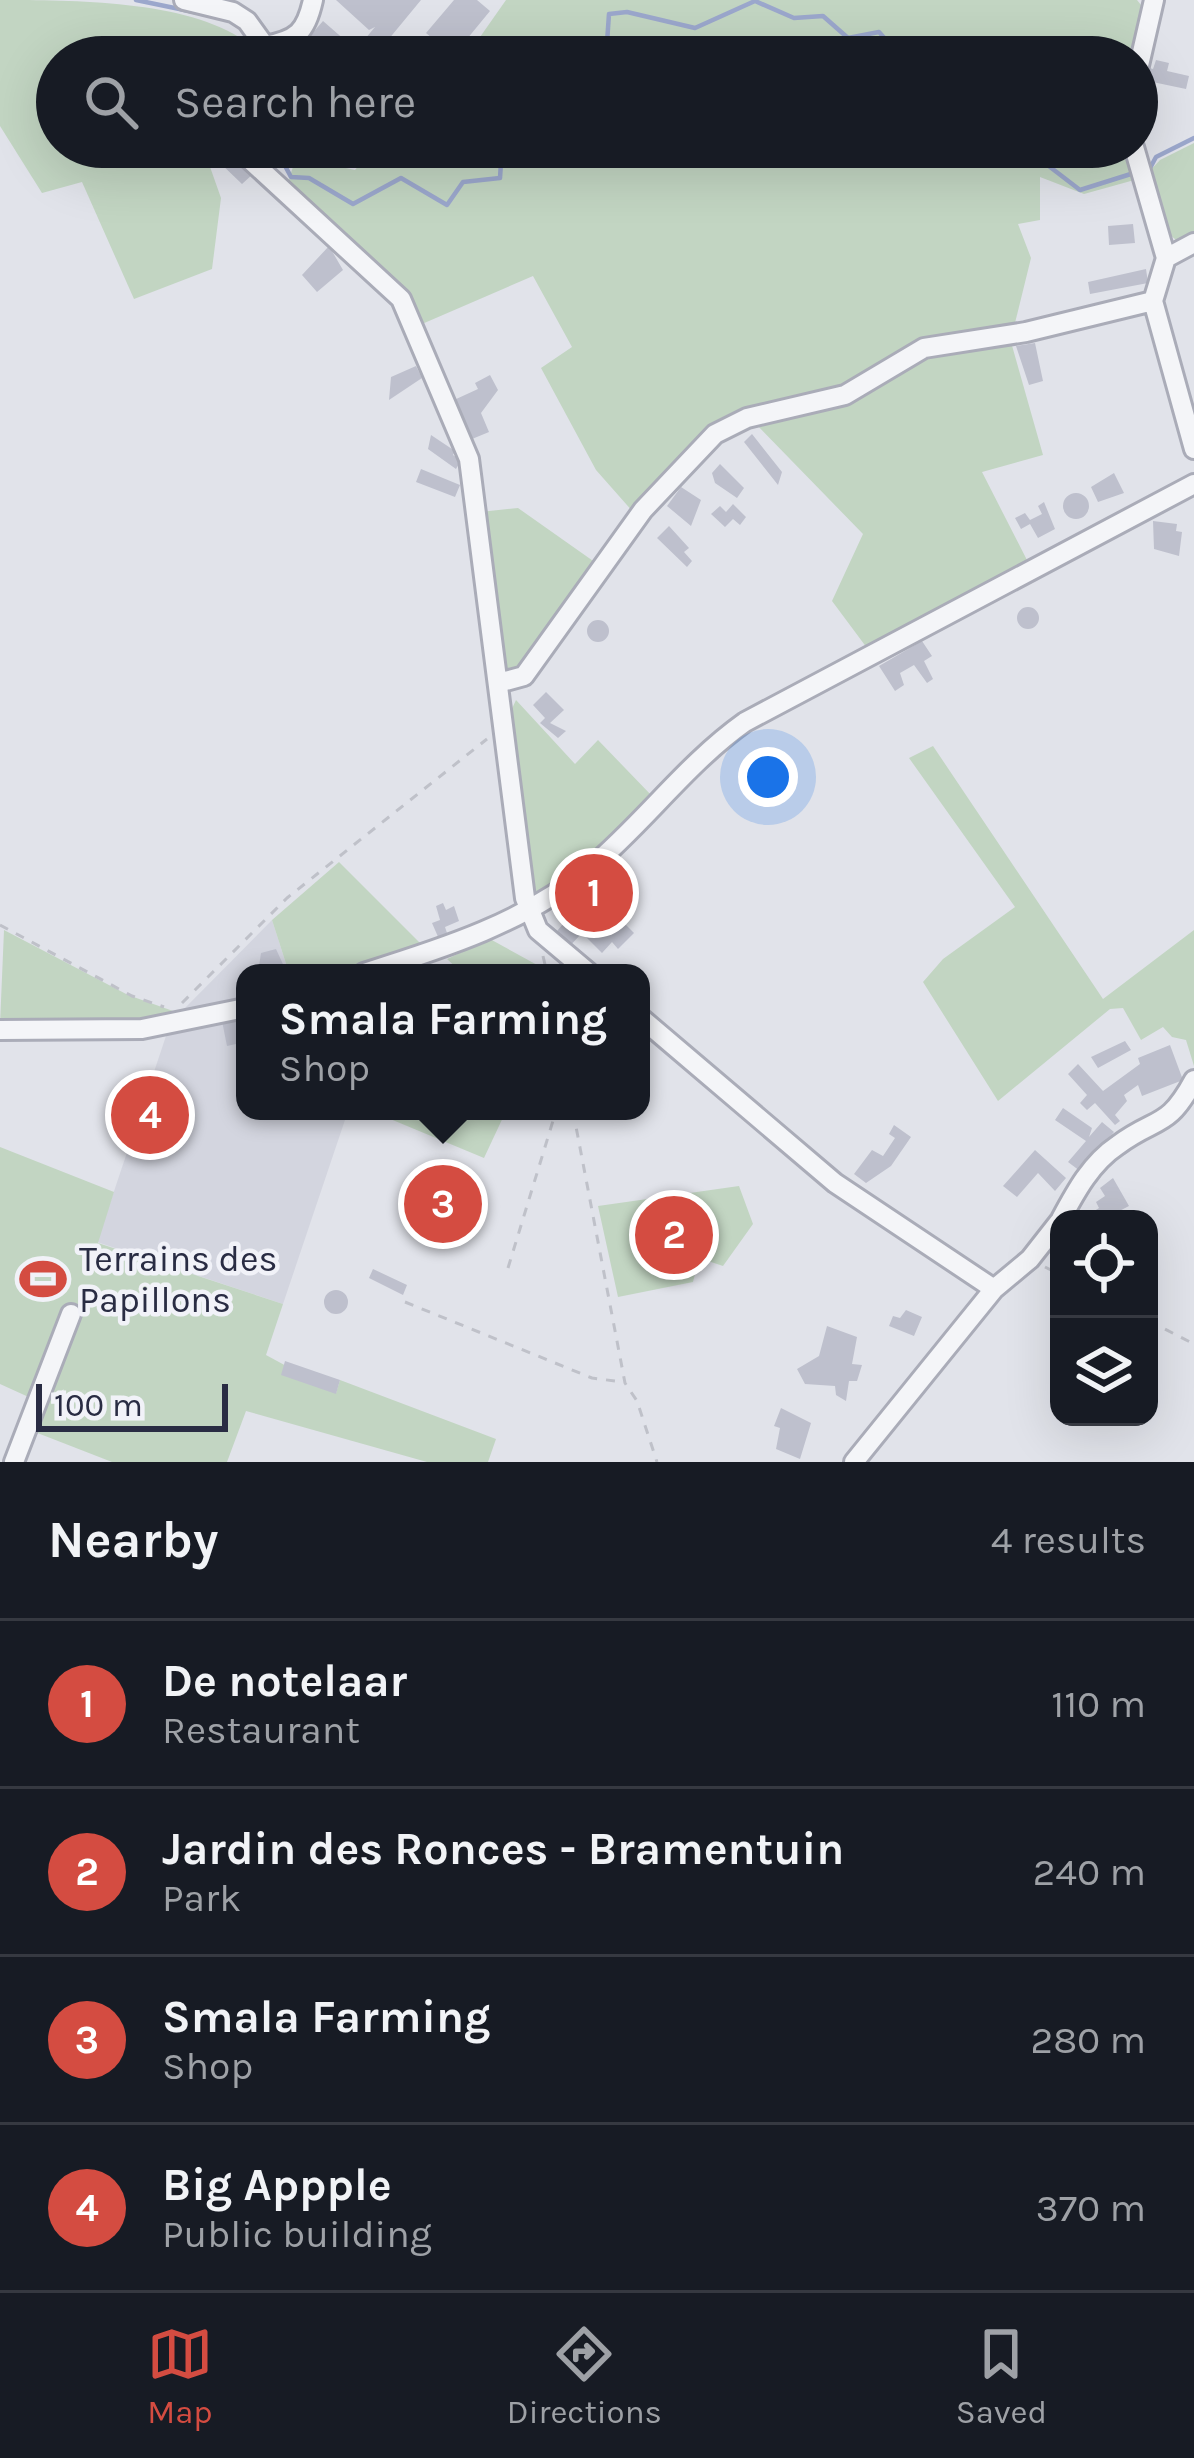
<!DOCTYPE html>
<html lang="en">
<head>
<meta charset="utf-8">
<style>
	:root { --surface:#171b24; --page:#20242c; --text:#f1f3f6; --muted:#9ea1a6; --line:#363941; --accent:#d44c41 }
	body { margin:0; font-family:Karla,sans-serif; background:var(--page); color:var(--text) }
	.controls { position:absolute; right:36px; bottom:36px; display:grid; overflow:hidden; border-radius:24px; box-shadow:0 12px 48px #0002 }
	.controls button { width:108px; height:108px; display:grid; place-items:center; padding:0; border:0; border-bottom:3px solid var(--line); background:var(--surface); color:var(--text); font:60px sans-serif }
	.scale { position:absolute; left:36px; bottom:30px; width:192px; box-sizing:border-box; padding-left:12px; border:6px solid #292c43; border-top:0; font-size:33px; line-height:42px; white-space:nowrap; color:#292c43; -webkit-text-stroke:9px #f1f2f8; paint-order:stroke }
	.you { position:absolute; left:768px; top:777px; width:42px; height:42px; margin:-30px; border:9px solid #fff; border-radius:50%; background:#1a73e8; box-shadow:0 0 0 18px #1a73e833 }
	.badge { display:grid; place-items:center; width:78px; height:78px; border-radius:50%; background:var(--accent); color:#fff; font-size:39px; font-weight:700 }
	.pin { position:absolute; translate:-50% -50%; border:6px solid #fff; box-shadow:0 3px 12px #0006 }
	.popup { position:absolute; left:236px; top:964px; width:414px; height:156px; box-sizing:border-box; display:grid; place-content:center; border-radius:24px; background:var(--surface); filter:drop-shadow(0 3px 9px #0005); font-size:39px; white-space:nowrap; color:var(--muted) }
	.popup b { font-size:45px; color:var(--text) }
	.popup::after { content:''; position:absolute; left:50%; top:100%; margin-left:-24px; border:24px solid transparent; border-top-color:var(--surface) }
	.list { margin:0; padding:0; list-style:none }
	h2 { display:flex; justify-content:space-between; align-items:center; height:156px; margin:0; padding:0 48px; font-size:51px }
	h2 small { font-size:39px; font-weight:400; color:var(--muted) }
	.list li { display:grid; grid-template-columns:78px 1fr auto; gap:36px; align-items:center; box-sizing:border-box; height:168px; padding:0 48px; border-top:3px solid var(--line) }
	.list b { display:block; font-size:45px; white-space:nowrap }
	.list p { margin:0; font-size:39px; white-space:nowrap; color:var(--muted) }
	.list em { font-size:39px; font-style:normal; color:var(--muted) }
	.icon { flex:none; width:66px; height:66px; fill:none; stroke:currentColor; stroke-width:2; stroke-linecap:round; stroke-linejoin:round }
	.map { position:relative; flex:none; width:1194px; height:1462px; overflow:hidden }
	.search { position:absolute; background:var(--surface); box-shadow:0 12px 48px #0002; left:36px; right:36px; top:36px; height:132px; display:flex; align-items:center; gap:30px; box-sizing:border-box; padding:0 42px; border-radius:66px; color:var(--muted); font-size:45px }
	.sheet { height:828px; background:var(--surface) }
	nav { display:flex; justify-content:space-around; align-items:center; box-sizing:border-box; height:168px; border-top:3px solid var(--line); background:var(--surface); font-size:33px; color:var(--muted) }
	nav a { display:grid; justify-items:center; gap:6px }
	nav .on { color:var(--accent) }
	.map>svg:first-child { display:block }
</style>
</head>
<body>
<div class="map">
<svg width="1194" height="1462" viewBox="0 0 1194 1462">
	<rect width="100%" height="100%" fill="#e1e3ea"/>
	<path fill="#d3d5df" d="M272,920L289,973H245V1111H348L283,1304L97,1242L167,1033L181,1029L183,1010Z"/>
	<path fill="#c2d5c2" d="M0,0C72,0 187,0 245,41L242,57H57V147H203L221,198L212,269L134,299L82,182L42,193L0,126Z
		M506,0H1137L1141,5L1131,57H466Z
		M1194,143V237L1176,240L1168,233L1146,175L1160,160Z
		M375,147H1128L1138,179L1084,194L1040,177V220L1018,224L1031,258L1014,327L939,339L859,382L708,431L670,467L634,513L596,470L541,368L572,347L533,276L422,324L409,300L287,186L296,157L355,170Z
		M1011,342L1043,455L982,472L1029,564L867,648L832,601L863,534L754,422L933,353Z
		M518,508L596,563L521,672L508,673L501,666L480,512Z
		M516,700L575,764L598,740L653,797L591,858L541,897L531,895L510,713Z
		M933,746L1103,999L1194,930V1066L1186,1040L1172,1037L1163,1027L1141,1040L1123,1008L1110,1009L998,1101L923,982L943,959L1015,907L909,758Z
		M339,862L423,946L338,973H289L272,920Z
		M4,930L128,995L173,1011L164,1024L0,1025Z
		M490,939L539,966L540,973H462L447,959Z
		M371,1111H506L484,1158Z
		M0,1147L114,1192L98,1243L283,1304L266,1355L336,1393L340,1380L496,1439L488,1462H427L246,1411L227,1462H112L22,1427L33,1399L0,1384Z
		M739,1186L753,1224L723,1266L699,1258L693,1282L618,1297L598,1206Z"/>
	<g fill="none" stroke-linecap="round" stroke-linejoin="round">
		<path stroke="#9ba7cc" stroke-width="4.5" d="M136,0L194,12
			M249,57L250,39
			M562,57H574
			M606,57L609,14L627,12L695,28L755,1L794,18L823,16L848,38L879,32L901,57
			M275,147L291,177L309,178L353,204L401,178L447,205L463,182L500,178L502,147
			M1024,147L1080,190L1134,173
			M1149,170L1156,157L1194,138"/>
	</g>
	<path fill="#bec0cd" d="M336,0H421L374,57L355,51L375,27L369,30Z
		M454,0H477L490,11L453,56L426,33Z
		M323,21L354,48L346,57H318L303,44Z
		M1156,60L1169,63L1167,71L1189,76L1186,89L1143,80L1146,67L1153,69Z
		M331,147H374L356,168Z
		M228,150L253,174L242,184L218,161Z
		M1133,224L1135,243L1109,245L1108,226Z
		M329,246L343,270L317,292L302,275Z
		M1146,269L1148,283L1090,294L1088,282Z
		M1035,343L1043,381L1029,385L1016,346Z
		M416,366L422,378L389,400L391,377Z
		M490,375L498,390L481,413L489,432L472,439L454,400L478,389L475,383Z
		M752,434L782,472L778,485L744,442Z
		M431,435L455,451L453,455L461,460L456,469L428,449Z
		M720,464L744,488L737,498L715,483L712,473Z
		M421,469L460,485L455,497L416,482Z
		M1114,473L1124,493L1098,502L1091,487Z
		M681,487L701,500L691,526L667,506Z
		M1063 506a13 13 0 1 1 26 0a13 13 0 1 1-26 0Z
		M1044,502L1055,529L1038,538L1030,524L1021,529L1015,518L1025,513L1030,520L1042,514L1038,506Z
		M733,504L746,517L740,525L733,519L725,527L711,514L720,506L726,512Z
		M1153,521L1177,524L1176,531L1182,532L1179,556L1154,549Z
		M669,526L689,548L684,552L692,561L687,567L657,538Z
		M1017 618a11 11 0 1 1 22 0a11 11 0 1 1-22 0Z
		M587 631a11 11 0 1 1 22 0a11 11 0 1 1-22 0Z
		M922,641L932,656L924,661L933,679L927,683L914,665L900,673L904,685L895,691L879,666Z
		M546,692L564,710L550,723L566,731L558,738L540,723L545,718L533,705Z
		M589,882L611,907L606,911L612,919L616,915L634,933L618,949L612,942L602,953L582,933L566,950L552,937L574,911L562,901Z
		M443,903L446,910L454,906L459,921L445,927L448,936L439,939L432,923L440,920L436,906Z
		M276,949L287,973H258L261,953Z
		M245,1014V1042L227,1046L222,1021Z
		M1125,1041L1131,1050L1098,1068L1091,1057Z
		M1170,1045L1183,1080L1142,1096L1138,1085L1124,1095L1127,1101L1115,1115L1120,1121L1115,1125L1095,1103L1087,1110L1080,1103L1087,1095L1068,1074L1078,1064L1103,1091L1140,1064L1138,1058Z
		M1063,1108L1092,1128L1089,1137L1102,1122L1114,1132L1080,1171L1068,1162L1086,1141L1055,1120Z
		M894,1125L911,1137L891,1166L866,1183L854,1174L872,1150L883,1156L895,1138L889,1134Z
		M1035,1150L1066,1178L1055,1191L1038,1173L1017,1197L1003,1186Z
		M1113,1178L1129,1206L1104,1219H1082L1099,1208L1096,1202L1105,1196L1100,1188Z
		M373,1269L407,1285L403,1295L369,1278Z
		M324 1302a12 12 0 1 1 24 0a12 12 0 1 1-24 0Z
		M906,1310L922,1317L914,1336L889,1326L893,1316L900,1318Z
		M827,1326L857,1337L852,1364L862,1365L857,1381H849L846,1401L836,1395L835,1386L805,1384L797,1369L819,1356Z
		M285,1361L340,1380L336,1394L281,1375Z
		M781,1408L811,1423L800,1459L776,1449L780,1428L774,1426Z"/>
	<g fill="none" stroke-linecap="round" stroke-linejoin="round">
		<defs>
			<path id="minor" d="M184,0L233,12L247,21L265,46L262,57
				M265,46C297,40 306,32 313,0
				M1137,74L1154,0
				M236,147L401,299L469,459L525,898L538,930L589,973
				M1134,147L1166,258L1153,301L1194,449
				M1166,258L1194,243
				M498,683L524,676L643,510L715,434L747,418L845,395L924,348L1026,332L1153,301
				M364,973C444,948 526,922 590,868C645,822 686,764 745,722L1194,484
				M641,1018L835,1183L994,1289
				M0,1030L142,1029L245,1008
				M1061,1219C1076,1191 1091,1163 1118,1145C1157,1116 1167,1130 1194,1080
				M14,1462L71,1314
				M854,1462L994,1289L1030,1259L1059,1222"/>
		</defs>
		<use href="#minor" stroke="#aaacb8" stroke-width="24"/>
		<path stroke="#bfc1c9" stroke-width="3" stroke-dasharray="9 9" stroke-linecap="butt" d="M0,925L132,996L164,1007
			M543,956L547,973
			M182,1003L287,898L487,739
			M573,1111L625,1383L637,1401L657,1462
			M1045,1267L1059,1274
			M508,1268L556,1111
			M405,1302L592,1378L622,1382
			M1149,1321L1194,1344"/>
		<use href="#minor" stroke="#f4f5f8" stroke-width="18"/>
	</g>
	<defs>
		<symbol id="stadium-bare" viewBox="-9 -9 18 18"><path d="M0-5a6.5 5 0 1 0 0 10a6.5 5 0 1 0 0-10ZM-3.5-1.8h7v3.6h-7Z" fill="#d44c41" stroke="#f1f2f8" stroke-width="2.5" paint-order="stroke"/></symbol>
	</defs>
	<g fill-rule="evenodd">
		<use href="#stadium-bare" x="10" y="1246" width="66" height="66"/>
	</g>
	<g text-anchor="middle" stroke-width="9" stroke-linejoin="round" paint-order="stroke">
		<g font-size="36" fill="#292c43" stroke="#f1f2f8" text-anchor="start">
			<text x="79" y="1271">Terrains des<tspan x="79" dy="41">Papillons</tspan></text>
		</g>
	</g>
</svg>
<div class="controls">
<button><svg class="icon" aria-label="locate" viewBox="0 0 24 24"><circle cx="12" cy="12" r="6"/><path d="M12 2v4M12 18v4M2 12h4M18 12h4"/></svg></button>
<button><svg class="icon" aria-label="layers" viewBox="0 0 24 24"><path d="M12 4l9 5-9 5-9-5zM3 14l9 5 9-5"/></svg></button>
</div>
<div class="scale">100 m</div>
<div class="you"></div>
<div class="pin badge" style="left:594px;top:893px">1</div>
<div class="pin badge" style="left:674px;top:1235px">2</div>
<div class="pin badge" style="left:443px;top:1204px">3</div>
<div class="popup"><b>Smala Farming</b>Shop</div>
<div class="pin badge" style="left:150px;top:1115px">4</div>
<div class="search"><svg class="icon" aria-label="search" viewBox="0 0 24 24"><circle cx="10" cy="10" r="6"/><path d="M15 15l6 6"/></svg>Search here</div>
</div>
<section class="sheet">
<h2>Nearby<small>4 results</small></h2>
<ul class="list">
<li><span class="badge">1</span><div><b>De notelaar</b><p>Restaurant</p></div><em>110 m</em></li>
<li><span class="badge">2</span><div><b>Jardin des Ronces - Bramentuin</b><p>Park</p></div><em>240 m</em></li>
<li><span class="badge">3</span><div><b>Smala Farming</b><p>Shop</p></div><em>280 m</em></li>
<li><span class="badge">4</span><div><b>Big Appple</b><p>Public building</p></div><em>370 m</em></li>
</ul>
</section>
<nav>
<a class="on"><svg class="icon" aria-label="map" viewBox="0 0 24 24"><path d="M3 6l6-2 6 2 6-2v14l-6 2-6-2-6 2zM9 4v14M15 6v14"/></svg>Map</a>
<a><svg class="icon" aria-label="directions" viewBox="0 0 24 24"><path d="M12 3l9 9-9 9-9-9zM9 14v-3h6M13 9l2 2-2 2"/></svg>Directions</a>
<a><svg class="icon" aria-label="saved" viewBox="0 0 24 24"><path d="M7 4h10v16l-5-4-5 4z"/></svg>Saved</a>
</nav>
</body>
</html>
